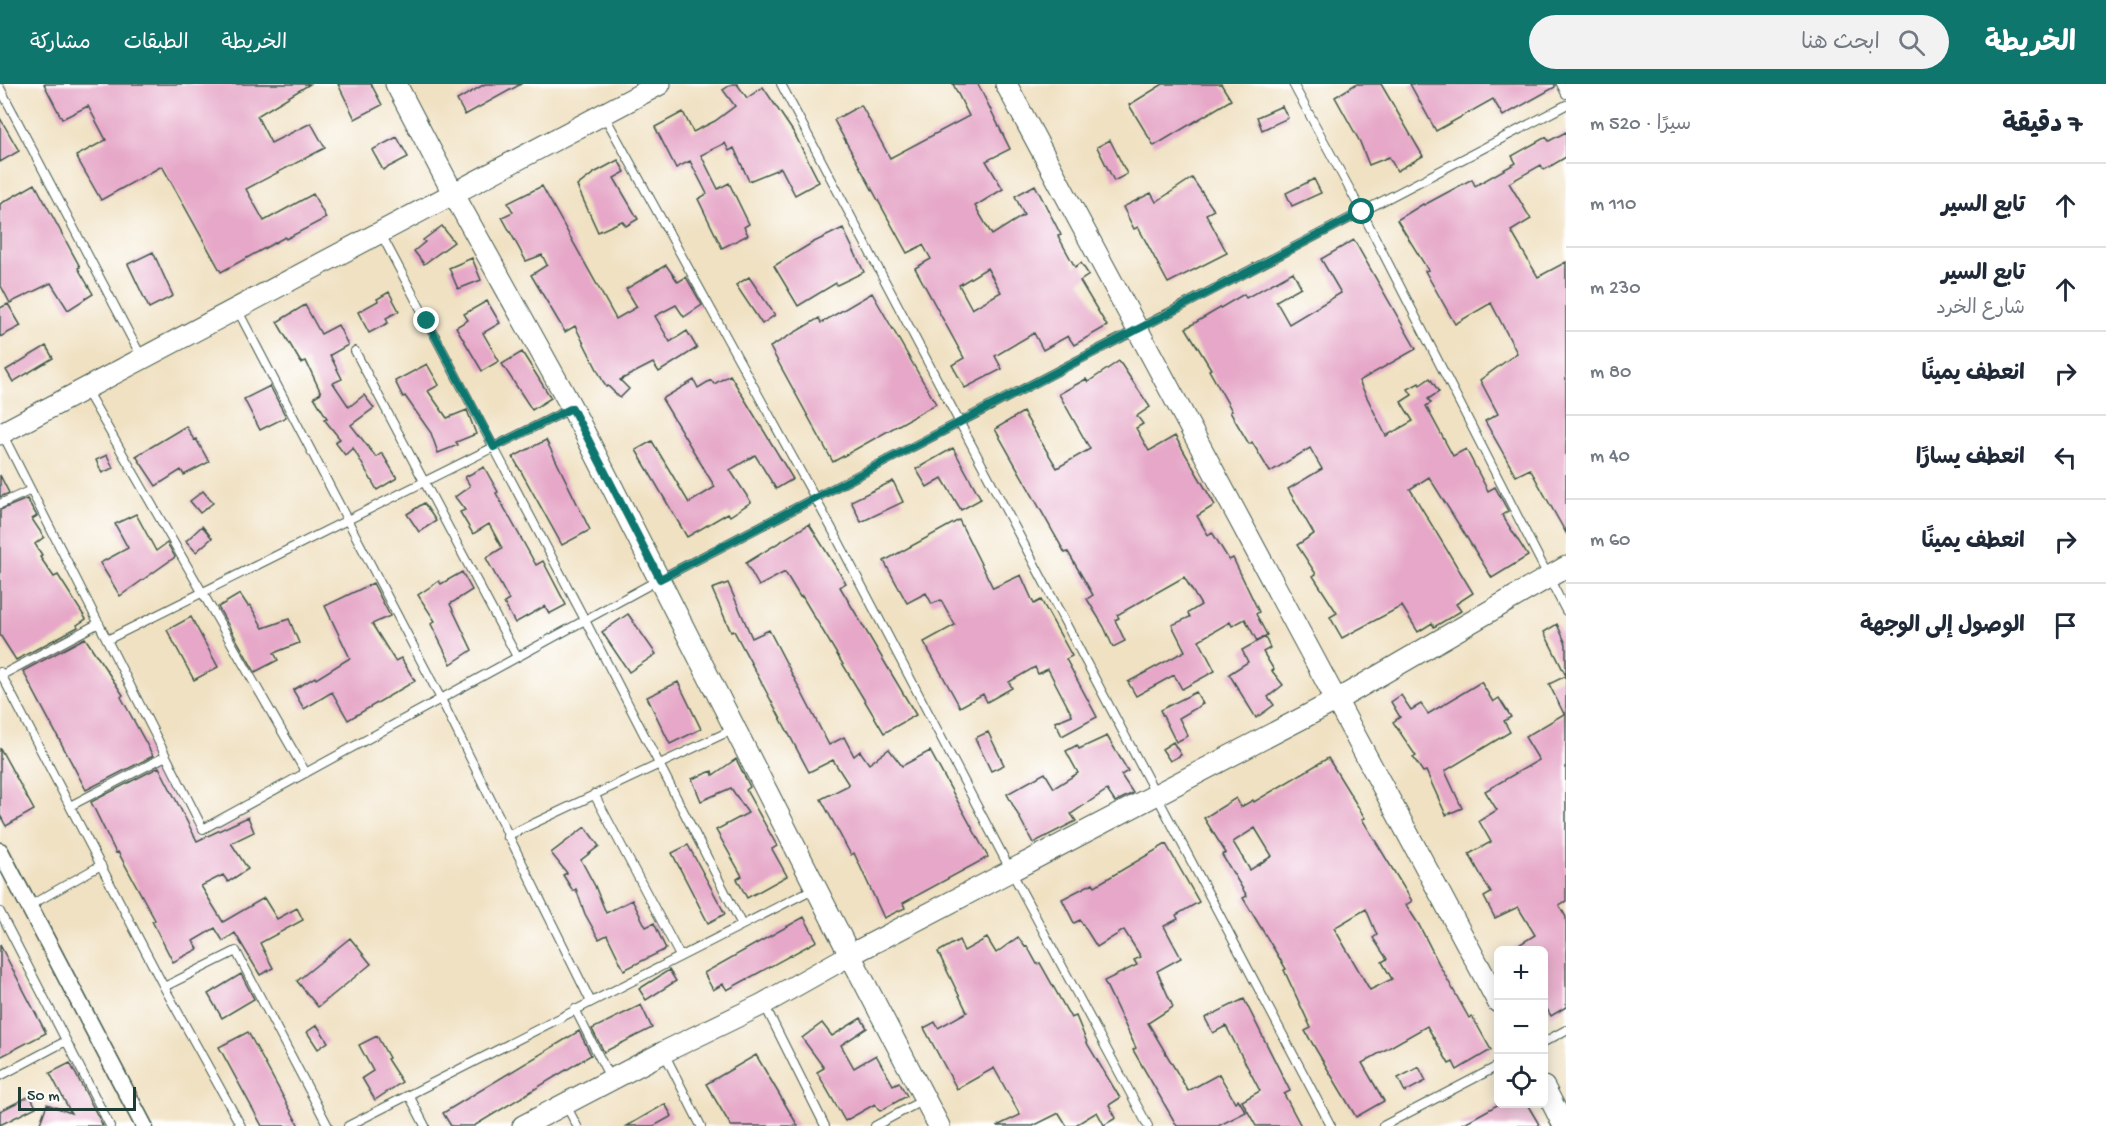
<!DOCTYPE html>
<html lang="ar">
<head>
<meta charset="utf-8">
<style>
	:root { --surface:#fff; --page:#f2f2f3; --text:#1f2937; --muted:#747a83; --line:#e0e1e3; --accent:#0f766e }
	body { margin:0; font-family:"Gochi Hand","Playpen Sans Arabic",sans-serif; background:var(--page); color:var(--text); direction:rtl }
	.controls { position:absolute; right:18px; bottom:18px; display:grid; overflow:hidden; border-radius:9px; box-shadow:0 3px 15px #0003 }
	.controls button { width:54px; height:54px; display:grid; place-items:center; padding:0; border:0; border-bottom:2px solid var(--line); background:var(--surface); color:var(--text); font:30px sans-serif }
	.scale { position:absolute; left:18px; bottom:15px; width:118px; box-sizing:border-box; padding-left:6px; border:3px solid #1f3d34; border-top:0; font-size:16px; line-height:21px; white-space:nowrap; color:#1f3d34; -webkit-text-stroke:4px #fff; paint-order:stroke }
	.stop { position:absolute; width:18px; height:18px; margin:-14px; border:4px solid #0f766e; border-radius:50%; background:#fff }
	.stop.end { background:#0f766e; border-color:#fff; box-shadow:0 2px 6px #0008 }
	.list { margin:0; padding:0; list-style:none }
	h2 { display:flex; justify-content:space-between; align-items:center; height:78px; margin:0; padding:0 24px; font-size:26px }
	h2 small { font-size:20px; font-weight:400; color:var(--muted) }
	.list li { display:grid; grid-template-columns:39px 1fr auto; gap:18px; align-items:center; box-sizing:border-box; height:84px; padding:0 24px; border-top:2px solid var(--line) }
	.list b { display:block; font-size:22px; white-space:nowrap }
	.list p { margin:0; font-size:20px; white-space:nowrap; color:var(--muted) }
	.list em { font-size:20px; font-style:normal; color:var(--muted) }
	.icon { flex:none; width:33px; height:33px; fill:none; stroke:currentColor; stroke-width:2; stroke-linecap:round; stroke-linejoin:round }
	.map { position:relative; flex:none; width:1566px; height:1042px; overflow:hidden; direction:ltr }
	header { display:flex; align-items:center; gap:36px; box-sizing:border-box; height:84px; padding:0 30px; background:var(--accent); color:#fff }
	header strong { font-size:28px }
	nav { display:flex; gap:33px; margin-inline-start:auto; font-size:21px }
	.search { width:420px; height:54px; background:var(--page); display:flex; align-items:center; gap:15px; box-sizing:border-box; padding:0 21px; border-radius:33px; color:var(--muted); font-size:22px }
	main { display:flex }
	aside { flex:1; background:var(--surface) }
	.map>svg:first-child { display:block }
</style>
</head>
<body>
<header>
<strong>الخريطة</strong>
<div class="search"><svg class="icon" aria-label="search" viewBox="0 0 24 24"><circle cx="10" cy="10" r="6"/><path d="M15 15l6 6"/></svg>ابحث هنا</div>
<nav><a>الخريطة</a><a>الطبقات</a><a>مشاركة</a></nav>
</header>
<main>
<aside>
<h2>7 دقيقة<small>سيرًا · 520 m</small></h2>
<ul class="list">
<li><svg class="icon" aria-label="ahead" viewBox="0 0 24 24"><path d="M12 20V5M6 11l6-6 6 6"/></svg><div><b>تابع السير</b></div><em>110 m</em></li>
<li><svg class="icon" aria-label="ahead" viewBox="0 0 24 24"><path d="M12 20V5M6 11l6-6 6 6"/></svg><div><b>تابع السير</b><p>شارع الخرد</p></div><em>230 m</em></li>
<li><svg class="icon" aria-label="right" viewBox="0 0 24 24"><path d="M7 20v-9h11M14 6l5 5-5 5"/></svg><div><b>انعطف يمينًا</b></div><em>80 m</em></li>
<li><svg class="icon" aria-label="left" viewBox="0 0 24 24"><path d="M17 20v-9H6M10 6l-5 5 5 5"/></svg><div><b>انعطف يسارًا</b></div><em>40 m</em></li>
<li><svg class="icon" aria-label="right" viewBox="0 0 24 24"><path d="M7 20v-9h11M14 6l5 5-5 5"/></svg><div><b>انعطف يمينًا</b></div><em>60 m</em></li>
<li><svg class="icon" aria-label="arrive" viewBox="0 0 24 24"><path d="M6 21V4h12l-3 4 3 4H6"/></svg><div><b>الوصول إلى الوجهة</b></div></li>
</ul>
</aside>
<div class="map">
<svg width="1566" height="1042" viewBox="0 0 1566 1042">
	<rect width="100%" height="100%" fill="#fff"/>
	<filter id="ink" filterUnits="userSpaceOnUse"><feTurbulence type="fractalNoise" baseFrequency=".0167" numOctaves="2"/><feDisplacementMap in="SourceGraphic" scale="12" xChannelSelector="R" yChannelSelector="G"/><feConvolveMatrix kernelMatrix="1 2 1 2 8 2 1 2 1" color-interpolation-filters="sRGB"/></filter>
	<filter id="wash" filterUnits="userSpaceOnUse"><feTurbulence type="fractalNoise" baseFrequency=".008" numOctaves="4" result="noise"/><feDisplacementMap in="SourceGraphic" scale="24" xChannelSelector="R" yChannelSelector="G"/><feGaussianBlur stdDeviation="1.35" result="paint"/><feColorMatrix in="noise" values="0 0 0 0 0 0 0 0 0 0 0 0 0 0 0 0 0 1.4 0 .05"/><feComposite in="paint" operator="in"/></filter>
	<g filter="url(#wash)">
		<rect width="100%" height="100%" fill="#f0e1c2"/>
		<g id="blocks">
			<path fill="#e6a7c8" fill-rule="evenodd" d="M44,0H310L257,32L271,59L311,39L325,64L246,105L264,137L313,110L326,134L286,155L285,153L221,188L162,82L101,116L76,72L106,56L88,22L62,35Z
				M338,0H371L382,21L355,35Z
				M485,0H521L465,31L457,16Z
				M732,0H737L747,14L763,3L794,49L819,98L795,111L781,84L749,97L734,64L729,67L725,59L701,71L718,105L729,99L749,140L744,143L748,151L722,164L698,115L707,110L690,77L676,84L655,43L683,28L693,48L715,37L735,22L723,6Z
				M953,0H978L1010,65L986,77L1003,105L975,122L992,151L1024,131L1015,112L1035,101L1061,151L1058,152L1075,183L1081,179L1089,191L1080,197L1107,242L1074,261L1068,252L1043,266L1034,249L995,272L1002,285L965,304L952,281L964,274L915,184L931,175L923,161L907,169L834,36L861,21L890,74L969,32ZM987,184L1001,208L972,225L959,201Z
				M1163,0H1221L1231,16L1154,62L1129,21Z
				M1356,0H1381L1423,72L1397,87L1389,73L1369,81L1360,58L1335,13Z
				M1410,0H1555V3L1503,32L1493,15L1436,47Z
				M1282,22L1288,34L1262,46L1257,33Z
				M0,34L19,67L0,78Z
				M1566,48V73L1544,86L1541,81L1509,99L1531,135L1511,147L1538,193L1566,178V449L1530,385L1516,392L1485,337L1498,330L1480,296L1517,269L1491,219L1455,240L1425,187L1428,186L1397,136L1423,120L1424,121L1472,95L1475,102L1516,79L1512,72L1546,53L1549,57Z
				M397,53L408,73L383,86L372,66Z
				M1110,56L1127,90L1114,97L1097,63Z
				M618,76L625,88L614,94L638,135L626,142L622,137L598,148L577,102L594,89Z
				M1192,94L1214,126L1206,130L1227,169L1168,199L1138,143L1134,145L1123,123L1151,109L1156,118Z
				M1314,95L1321,109L1292,122L1286,109Z
				M35,100L80,183L78,184L93,210L68,226L51,199L10,219L0,200V120Z
				M542,102L616,235L637,223L626,205L666,181L678,198L686,193L702,221L684,233L676,221L655,232L670,258L687,247L697,264L659,288L653,279L620,296L629,305L620,314L608,302L606,303L575,242L565,248L531,191L547,181L542,171L526,177L502,133L513,128L508,119Z
				M442,142L454,158L424,180L414,167L425,158L423,156Z
				M843,144L864,188L837,201L836,199L798,222L774,182L812,159Z
				M1354,156L1416,265L1359,297L1386,352L1413,337L1401,318L1412,311L1408,305L1419,299L1420,301L1430,294L1439,308L1428,315L1431,319L1426,322L1453,372L1466,365L1488,407L1495,403L1508,427L1502,431L1528,472L1492,494L1429,393L1410,405L1473,509L1456,520L1461,527L1434,543L1432,539L1418,548L1402,522L1342,554L1330,533L1337,529L1313,492L1316,490L1297,461L1314,450L1288,405L1322,385L1310,364L1270,388L1252,358L1249,360L1230,328L1232,327L1209,286L1211,285L1186,244L1244,210L1246,214L1293,188L1301,203L1276,217L1289,240L1341,209L1321,175Z
				M153,168L173,212L149,224L128,180Z
				M472,174L481,196L458,205L449,184Z
				M749,193L775,231L762,240L736,201Z
				M389,208L399,227L386,234L388,239L369,249L358,228L378,217L377,215Z
				M872,209L936,320L833,378L770,263L819,234L821,239Z
				M487,217L500,239L483,249L499,277L482,287L456,243L468,236L464,230Z
				M8,220L21,242L0,253V224Z
				M305,221L321,250L338,241L348,261L330,271L342,295L333,299L349,323L364,311L374,324L351,341L376,373L382,369L397,394L377,406L353,364L345,371L335,358L340,355L324,335L327,334L314,313L321,309L306,277L301,279L277,238Z
				M46,262L53,274L13,298L6,286Z
				M522,268L551,314L532,326L502,280Z
				M1119,277L1150,323L1137,332L1143,340L1136,344L1149,367L1175,352L1215,421L1197,432L1208,451L1212,448L1229,476L1233,474L1259,528L1256,530L1267,551L1257,557L1245,535L1232,542L1230,538L1199,556L1215,587L1182,605L1174,591L1136,612L1128,598L1185,567L1172,541L1190,533L1188,529L1201,521L1184,493L1117,531L1119,534L1115,536L1125,557L1113,563L1104,543L1087,515L1093,511L1068,468L1065,469L995,345L1023,328L1057,384L1090,365L1059,310L1086,295L1088,298Z
				M427,280L439,301L428,307L447,334L467,326L476,350L456,358L458,361L438,369L431,349L405,312L403,313L395,297Z
				M730,291L793,395L776,405L755,371L730,386L751,418L730,432L728,429L687,453L636,366L652,357L689,419L715,403L662,315L694,296L698,304L711,296L714,300Z
				M270,302L286,333L260,346L244,315Z
				M186,342L194,356L196,355L209,378L184,391L181,386L156,402L136,372Z
				M546,356L590,446L562,461L513,373Z
				M953,364L981,415L961,426L942,394L927,403L916,385Z
				M107,371L113,384L102,389L96,376Z
				M484,383L498,408L496,409L536,481L543,477L566,521L549,530L545,522L515,539L504,519L509,516L486,474L502,464L489,440L473,450L460,428L465,426L455,413L470,402L465,393Z
				M0,391L9,409L0,413Z
				M893,397L903,418L861,438L851,417Z
				M203,407L213,419L200,429L190,417Z
				M27,415L37,432L32,435L44,453L35,460L42,471L40,473L54,493L58,491L86,535L77,541L78,543L16,576L0,551V426Z
				M424,419L436,437L419,448L407,430Z
				M136,430L156,467L167,459L175,473L120,512L100,479L128,464L115,440Z
				M959,436L993,504L1021,491L1034,520L1041,516L1072,572L1066,575L1097,633L1062,652L1055,638L1072,631L1048,585L1038,590L1035,583L1009,598L1012,604L987,618L983,610L960,623L924,558L955,541L941,516L932,520L926,509L907,519L884,477Z
				M809,440L846,499L840,503L916,631L884,649L802,512L800,513L785,488L759,502L746,479Z
				M202,442L212,454L196,468L186,457Z
				M462,488L472,506L450,520L472,566L451,580L431,540L435,537L418,511L439,497L441,500Z
				M373,499L390,532L372,540L395,577L401,574L415,597L348,636L332,608L304,625L293,606L315,593L316,595L350,574L325,522Z
				M728,499L752,554L769,546L829,661L844,653L854,672L860,667L869,680L889,665L902,682L930,667L988,773L903,819L905,824L884,834L854,769L851,771L821,715L849,701L833,676L809,688L734,547L731,548L712,505Z
				M240,510L248,522L250,521L263,544L289,535L299,559L274,569L278,576L255,588L218,523Z
				M628,530L656,570L629,588L602,548Z
				M191,533L218,583L194,596L167,546Z
				M1557,540L1566,560V817L1559,821L1566,833V923L1551,932L1544,920V867H1509L1535,851L1518,823L1495,834L1484,813L1491,809L1469,770L1491,758L1479,737L1497,726L1485,707L1539,676L1525,653L1564,630L1549,600L1566,592L1544,548Z
				M1265,553L1270,564L1263,568L1274,586L1272,587L1283,601L1268,613L1274,621L1256,634L1229,590L1248,578L1242,566Z
				M85,554L123,611L121,613L153,672L86,706L23,587Z
				M678,598L701,645L670,660L647,613Z
				M1481,598L1493,618L1499,614L1511,633L1504,637L1510,648L1445,687L1462,724L1446,731L1426,687L1423,688L1413,673L1416,672L1393,638L1400,633L1391,618L1401,611L1411,626L1421,620L1428,630Z
				M1196,608L1203,620L1179,634L1188,652L1176,658L1160,626Z
				M988,648L1004,681L991,687L975,654Z
				M1107,652L1128,687L1121,691L1133,709L1115,718L1107,706L1071,730L1076,737L1033,759L1007,710L1045,689L1054,704L1078,689L1066,667L1077,661L1079,665Z
				M1173,658L1181,671L1170,677L1162,665Z
				M0,664L34,726L6,742L0,731Z
				M1328,674L1365,734L1362,735L1412,817L1406,821L1419,841L1441,884L1469,934L1472,932L1491,966L1457,986L1453,978L1449,980L1427,942L1362,979L1384,1017L1356,1033L1305,947L1311,944L1284,886L1286,885L1243,814L1247,812L1222,771L1226,769L1204,734L1236,714L1241,723L1253,716L1254,718ZM1255,744L1272,772L1250,786L1233,758ZM1366,825L1377,851L1373,854L1387,875L1382,878L1392,895L1370,906L1334,844Z
				M736,675L750,703L746,706L777,762L772,765L787,792L747,814L737,795L742,792L716,746L748,729L731,704L701,717L692,695L712,687L713,691Z
				M159,683L197,757L248,733L254,748L231,759L248,785L228,798L223,791L201,802L223,838L264,814L277,835L297,824L303,836L260,859L273,884L260,891L235,849L223,857L215,844L193,857L198,865L173,878L152,837L155,836L118,768L116,769L91,718Z
				M585,743L599,762L581,776L595,802L606,829L632,816L646,843L654,839L666,865L624,886L607,851L599,855L585,830L576,805L573,807L563,791L567,789L551,769Z
				M1166,760L1199,818L1176,831L1178,835L1164,842L1181,874L1157,887L1173,923L1148,939L1188,1007L1219,990L1235,1018L1238,1015L1246,1028L1218,1042H1177L1133,966L1136,964L1104,897L1137,881L1134,876L1141,873L1124,846L1097,863L1080,836L1074,839L1062,815L1093,799L1095,802Z
				M688,761L725,830L708,839L672,769Z
				M804,833L817,857L727,906L723,900L713,906L704,889Z
				M1018,853L1025,863L1027,862L1037,880L1040,879L1071,934L1076,932L1088,961L1120,1014L1109,1021L1116,1034L1104,1041L1097,1028L1074,1042H1067L1059,1029L1033,1042H997L1020,1031L994,984L957,1005L924,944L935,938L938,944L967,928L938,868L959,856L964,867L987,854L996,869Z
				M350,854L371,880L318,923L297,897Z
				M0,861L46,949L0,973Z
				M669,886L676,897L646,916L639,905Z
				M241,890L254,915L222,934L208,910Z
				M1244,915L1290,1007L1284,1010L1301,1042H1256L1242,1017L1260,1007L1226,942L1213,949L1205,934Z
				M641,921L652,944L604,968L592,945Z
				M861,934L867,944L841,961L854,984L876,971L893,1001L899,998L907,1012L880,1027L875,1020L845,1037L817,988L824,984L802,954L822,939L832,952Z
				M317,941L328,958L318,965L307,948Z
				M579,947L591,971L474,1042H451L443,1029Z
				M248,948L299,1042H262L219,963Z
				M377,952L389,974L387,975L402,998L375,1016L362,994L373,987L359,961Z
				M756,971L798,1042H731L706,1000Z
				M70,979L103,1042H39L47,1020L71,1029L50,989Z
				M1419,983L1426,997L1405,1008L1398,994Z
				M30,1012L36,1023L0,1041V1027Z
				M665,1020L672,1032L654,1042H627Z
				M1499,1020H1527L1540,1042H1459Z"/>
		</g>
	</g>
	<g filter="url(#ink)">
		<use href="#blocks" fill-opacity="0" stroke="#3e5649" stroke-width="1.5"/>
		<g fill="none" stroke-linecap="round" stroke-linejoin="round">
			<defs>
				<path id="service" d="M781,0L1331,1042
					M1293,0L1362,128L1566,527
					M1561,0L1566,10
					M0,4L142,274
					M604,31L831,443L1011,787L1148,1042
					M381,150L585,536L742,841
					M237,225L441,615L591,918
					M355,267L517,573
					M86,306L306,689
					M3,351L203,745L660,495L1566,21
					M0,420L31,406
					M107,556L572,324
					M0,588L164,903L241,1042
					M0,592L99,539
					M594,710L680,872
					M70,722L166,672
					M507,752L734,645
					M29,822L101,781
					M0,828L110,1042
					M164,903L236,867L328,1042
					M764,920L825,1042
					M575,925L610,994
					M1544,958L1566,946
					M664,969L701,1042
					M0,992L66,957
					M409,1011L425,1042
					M566,1021L577,1042
					M348,1042L815,804
					M875,1042L925,1015
					M1383,1042L1498,982"/>
				<path id="minor" d="M0,767L144,1042"/>
				<path id="tertiary" d="M396,0L453,109L572,324L850,871L939,1042
					M1006,0L1498,918
					M0,350L660,0
					M1544,1003L1564,1042
					M523,1042L664,968L763,920L850,871L1337,616L1566,483"/>
			</defs>
			<use href="#service" stroke="#3e5649" stroke-width="10"/>
			<use href="#minor" stroke="#3e5649" stroke-width="19"/>
			<use href="#tertiary" stroke="#3e5649" stroke-width="23"/>
			<use href="#service" stroke="#fff" stroke-width="8"/>
			<use href="#minor" stroke="#fff" stroke-width="16"/>
			<use href="#tertiary" stroke="#fff" stroke-width="21"/>
		</g>
	</g>
	<g fill="none" stroke-linecap="round" stroke-linejoin="round" filter="url(#ink)">
		<path stroke="#0f766e" stroke-width="8" d="M427,237L494,363L572,324L660,495L1362,128"/>
	</g>
</svg>
<div class="controls">
<button>+</button>
<button>−</button>
<button><svg class="icon" aria-label="locate" viewBox="0 0 24 24"><circle cx="12" cy="12" r="6"/><path d="M12 2v4M12 18v4M2 12h4M18 12h4"/></svg></button>
</div>
<div class="scale">50 m</div>
<div class="stop" style="left:1362px;top:128px"></div>
<div class="stop end" style="left:427px;top:237px"></div>
</div>
</main>
</body>
</html>
